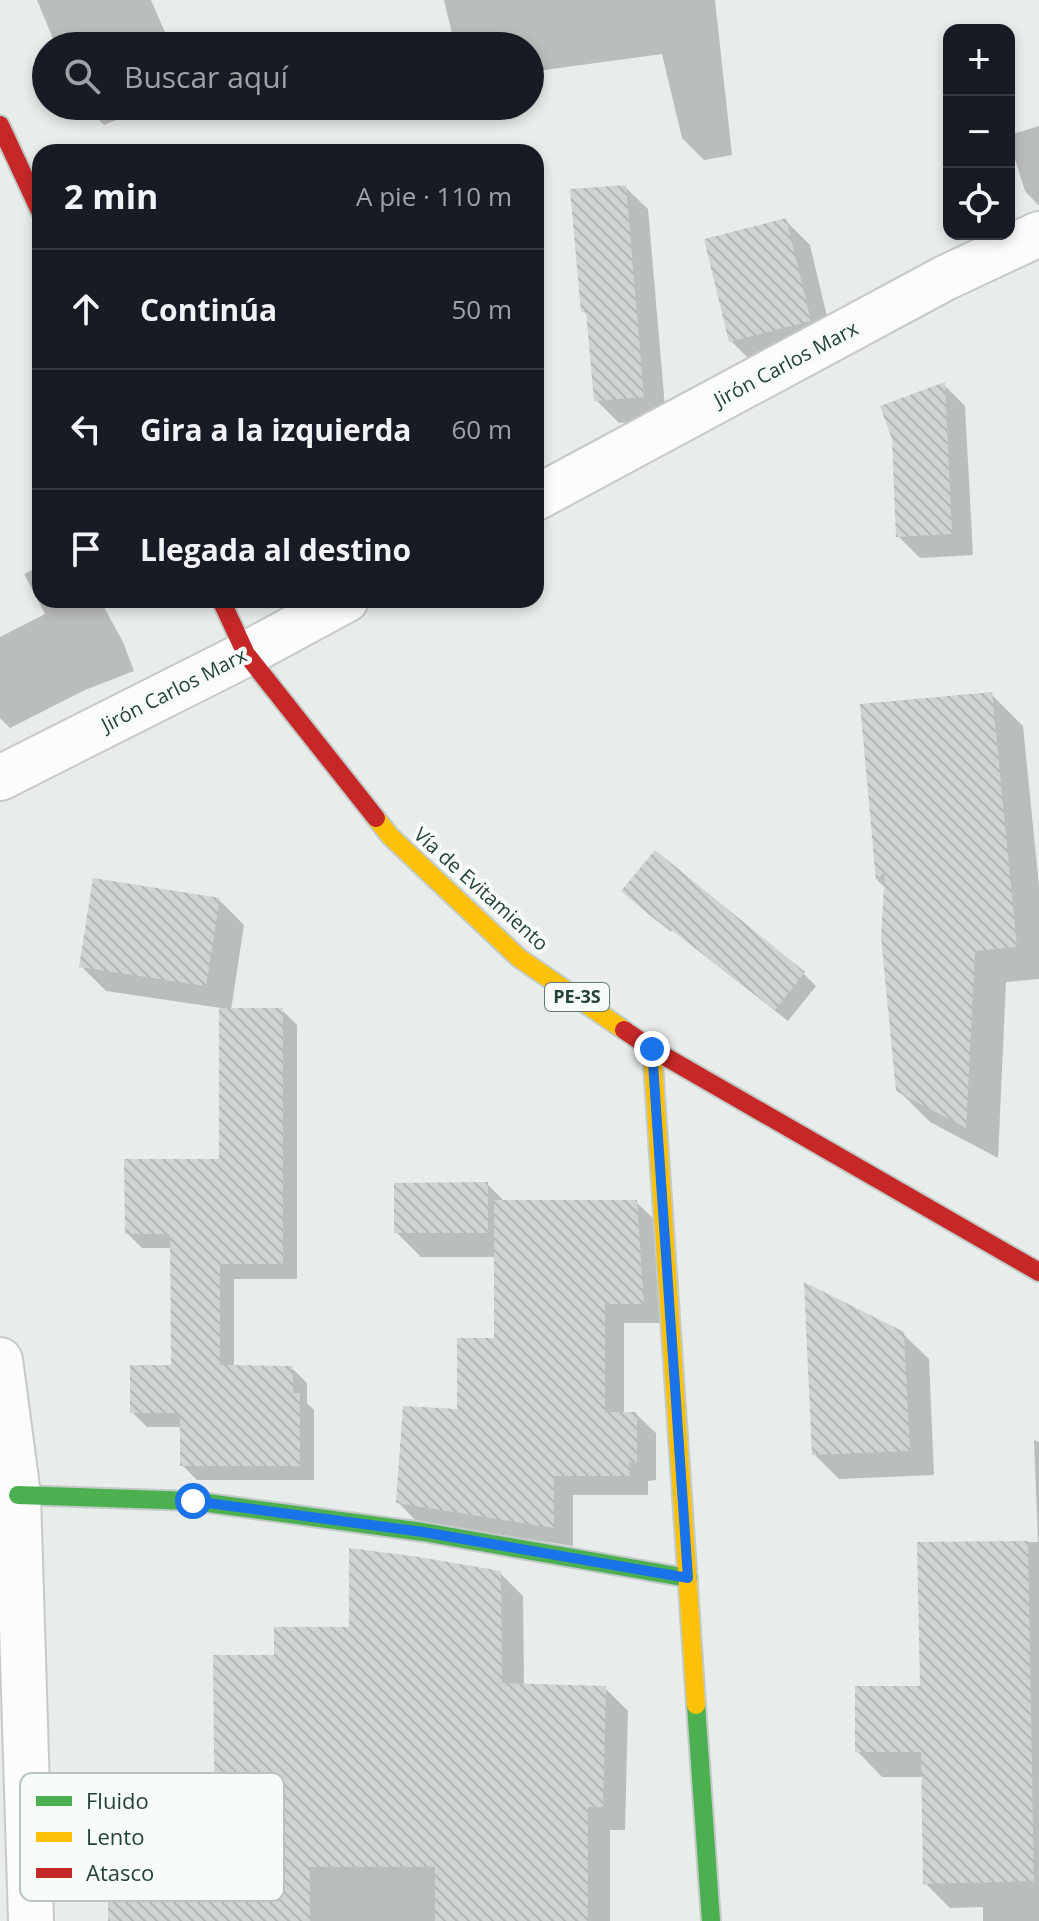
<!DOCTYPE html>
<html lang="es">
<head>
<meta charset="utf-8">
<style>
	:root { --surface:#171b24; --page:#20242c; --text:#f1f3f6; --muted:#9ea1a6; --line:#363941 }
	body { margin:0; font-family:"Open Sans",sans-serif; background:var(--page); color:var(--text) }
	.controls { position:absolute; right:24px; top:24px; display:grid; overflow:hidden; border-radius:16px; box-shadow:0 4px 12px #0003 }
	.controls button { width:72px; height:72px; display:grid; place-items:center; padding:0; border:0; border-bottom:2px solid var(--line); background:var(--surface); color:var(--text); font:40px sans-serif }
	.stop { position:absolute; width:24px; height:24px; margin:-18px; border:6px solid #1a73e8; border-radius:50%; background:#fff }
	.stop.end { background:#1a73e8; border-color:#fff; box-shadow:0 2px 8px #0008 }
	.list { margin:0; padding:0; list-style:none }
	h2 { display:flex; justify-content:space-between; align-items:center; height:104px; margin:0; padding:0 32px; font-size:34px }
	h2 small { font-size:26px; font-weight:400; color:var(--muted) }
	.list li { display:grid; grid-template-columns:52px 1fr auto; gap:24px; align-items:center; box-sizing:border-box; height:120px; padding:0 32px; border-top:2px solid var(--line) }
	.list b { display:block; font-size:30px; white-space:nowrap }
	.list em { font-size:26px; font-style:normal; color:var(--muted) }
	.icon { flex:none; width:44px; height:44px; fill:none; stroke:currentColor; stroke-width:2; stroke-linecap:round; stroke-linejoin:round }
	.map { position:relative; flex:none; width:1039px; height:1921px; overflow:hidden }
	.search { position:absolute; background:var(--surface); box-shadow:0 4px 12px #0003; left:32px; top:32px; width:512px; height:88px; display:flex; align-items:center; gap:20px; box-sizing:border-box; padding:0 28px; border-radius:44px; color:var(--muted); font-size:30px }
	.panel { position:absolute; background:var(--surface); box-shadow:0 4px 12px #0003; left:32px; top:144px; width:512px; height:464px; border-radius:24px }
	.map>svg:first-child { display:block }
</style>
</head>
<body>
<div class="map">
<svg width="1039" height="1921" viewBox="0 0 1039 1921">
	<defs>
		<pattern id="building-back-hatch" width="6" height="6" patternUnits="userSpaceOnUse" patternTransform="scale(2)"><rect width="6" height="6" fill="#cfd4d2"/><path d="M-1 5l2 2M0 0l6 6M5-1l2 2" fill="none" stroke="#b2b7b5"/></pattern>
	</defs>
	<rect width="100%" height="100%" fill="#e8edeb"/>
	<path fill="#0003" d="M37,0H151L171,46H56Z
		M444,0H715L732,155L704,160L682,138L662,54L530,72V46H455Z
		M85,106H150L104,125Z
		M1039,126V206L1025,191L1009,140V135Z
		M625,187L648,209L666,419L619,423L596,400L589,316L583,311Z
		M785,220L810,245L834,346L756,366L731,341Z
		M944,385L965,406L973,555L920,558L898,536Z
		M40,566V600H100L123,642L134,671L85,690L10,728L0,718V637L45,614L24,574Z
		M991,694L1023,726L1039,886V979L1006,982L998,1158L930,1122L898,1090L886,888L878,881L862,706Z
		M219,900L244,925L231,1010H282L297,1025V1279H234V1367L292,1368L307,1383V1403L314,1410V1480H197L182,1465V1427H147L132,1412L173,1367L172,1248H142L127,1233L221,1161V1008L106,991L81,966Z
		M637,904L803,973L816,986L788,1021L672,930L671,932Z
		M487,1184L505,1202H636L656,1221L663,1323H624V1414H636L656,1433V1480L648,1481V1495H573V1546L417,1522L398,1502L459,1411L496,1340V1257H421L396,1232Z
		M903,1334L929,1359L934,1475L839,1479L814,1454Z
		M1034,1440L1039,1442V1921H983V1907L950,1908L925,1883L923,1777H882L857,1751L922,1688L919,1544L1038,1542Z
		M500,1573L523,1596L524,1685L605,1688L628,1711L625,1830H610V1921H110L217,1849L276,1657Z"/>
	<path fill="url(#building-back-hatch)" d="M626,185L644,397L594,401L586,311L581,312L570,189Z
		M786,218L811,321L729,342L704,239Z
		M945,382L952,534L896,537L892,439L880,406Z
		M992,692L1017,947L975,951L966,1128L896,1091L881,937L885,871L876,881L860,704Z
		M655,850L805,972L775,1010L658,919L657,921L621,891Z
		M93,878L220,898L206,986L79,967Z
		M219,1008H283V1264H220V1365L293,1366V1393H300V1466H180V1413H130V1365H171L170,1234H125L124,1159H219Z
		M488,1182V1233H394V1183Z
		M494,1200H637L644,1304H605V1412H637V1462H629L630,1476H554V1528L396,1503L403,1406L457,1409V1338H494Z
		M804,1282L904,1332L910,1451L812,1455Z
		M1028,1541L1034,1881L923,1884L921,1752H855V1686H920L917,1542Z
		M349,1548L419,1557L501,1571L502,1683L606,1686L603,1807H588V1921H435V1867H310V1921H108V1847H215L213,1655H274V1627H349Z"/>
	<g fill="none" stroke-linecap="round" stroke-linejoin="round">
		<defs>
			<path id="street" d="M536,498L945,278L1039,234
				M0,778L246,654L346,600
				M0,1360L18,1495L31,1921"/>
			<path id="fast" d="M18,1495L193,1501L423,1532L688,1578
				M696,1705L711,1921"/>
			<path id="slow" d="M376,818L390,836L519,958L624,1030
				M652,1049L696,1705"/>
			<path id="jam" d="M0,125L40,211
				M221,600L246,654L376,818
				M624,1030L652,1049L1039,1272"/>
		</defs>
		<use href="#street" stroke="#c5cac8" stroke-width="48"/>
		<use href="#fast" stroke="#c3cbc8" stroke-width="22"/>
		<use href="#slow" stroke="#c3cbc8" stroke-width="22"/>
		<use href="#jam" stroke="#c3cbc8" stroke-width="22"/>
		<use href="#street" stroke="#fcfcfc" stroke-width="44"/>
		<use href="#fast" stroke="#4caf50" stroke-width="18"/>
		<use href="#slow" stroke="#ffc107" stroke-width="18"/>
		<use href="#jam" stroke="#c62828" stroke-width="18"/>
	</g>
	<g fill="none" stroke-linecap="round" stroke-linejoin="round">
		<path stroke="#1a73e8" stroke-width="10" d="M193,1501L423,1532L688,1578L652,1049"/>
	</g>
	<g text-anchor="middle" stroke-width="8" stroke-linejoin="round" paint-order="stroke">
		<rect fill="#f7fbf9" stroke="#637a73" stroke-width="2" x="545" y="983" width="64" height="28" rx="6"/>
		<g font-size="18" font-weight="bold" fill="#24423a">
			<text x="577" y="1003">PE-3S</text>
		</g>
		<g font-size="20" fill="#24423a" stroke="#f7fbf9">
			<text transform="translate(786 364) rotate(-28)" y="7">Jirón Carlos Marx</text>
			<text transform="translate(174 690) rotate(-27)" y="7">Jirón Carlos Marx</text>
			<text transform="translate(481 889) rotate(42)" y="7">Vía de Evitamiento</text>
		</g>
	</g>
	<rect x="20" y="1773" width="264" height="128" rx="12" fill="#f7fbf9" stroke="#b8c4c0" stroke-width="2"/>
	<rect x="36" y="1796" width="36" height="10" fill="#4caf50"/>
	<rect x="36" y="1832" width="36" height="10" fill="#ffc107"/>
	<rect x="36" y="1868" width="36" height="10" fill="#c62828"/>
	<g font-size="22" fill="#24423a">
		<text x="86" y="1809">Fluido</text>
		<text x="86" y="1845">Lento</text>
		<text x="86" y="1881">Atasco</text>
	</g>
</svg>
<div class="controls">
<button>+</button>
<button>−</button>
<button><svg class="icon" aria-label="locate" viewBox="0 0 24 24"><circle cx="12" cy="12" r="6"/><path d="M12 2v4M12 18v4M2 12h4M18 12h4"/></svg></button>
</div>
<div class="stop" style="left:193px;top:1501px"></div>
<div class="stop end" style="left:652px;top:1049px"></div>
<div class="search"><svg class="icon" aria-label="search" viewBox="0 0 24 24"><circle cx="10" cy="10" r="6"/><path d="M15 15l6 6"/></svg>Buscar aquí</div>
<section class="panel">
<h2>2 min<small>A pie · 110 m</small></h2>
<ul class="list">
<li><svg class="icon" aria-label="ahead" viewBox="0 0 24 24"><path d="M12 20V5M6 11l6-6 6 6"/></svg><div><b>Continúa</b></div><em>50 m</em></li>
<li><svg class="icon" aria-label="left" viewBox="0 0 24 24"><path d="M17 20v-9H6M10 6l-5 5 5 5"/></svg><div><b>Gira a la izquierda</b></div><em>60 m</em></li>
<li><svg class="icon" aria-label="arrive" viewBox="0 0 24 24"><path d="M6 21V4h12l-3 4 3 4H6"/></svg><div><b>Llegada al destino</b></div></li>
</ul>
</section>
</div>
</body>
</html>
